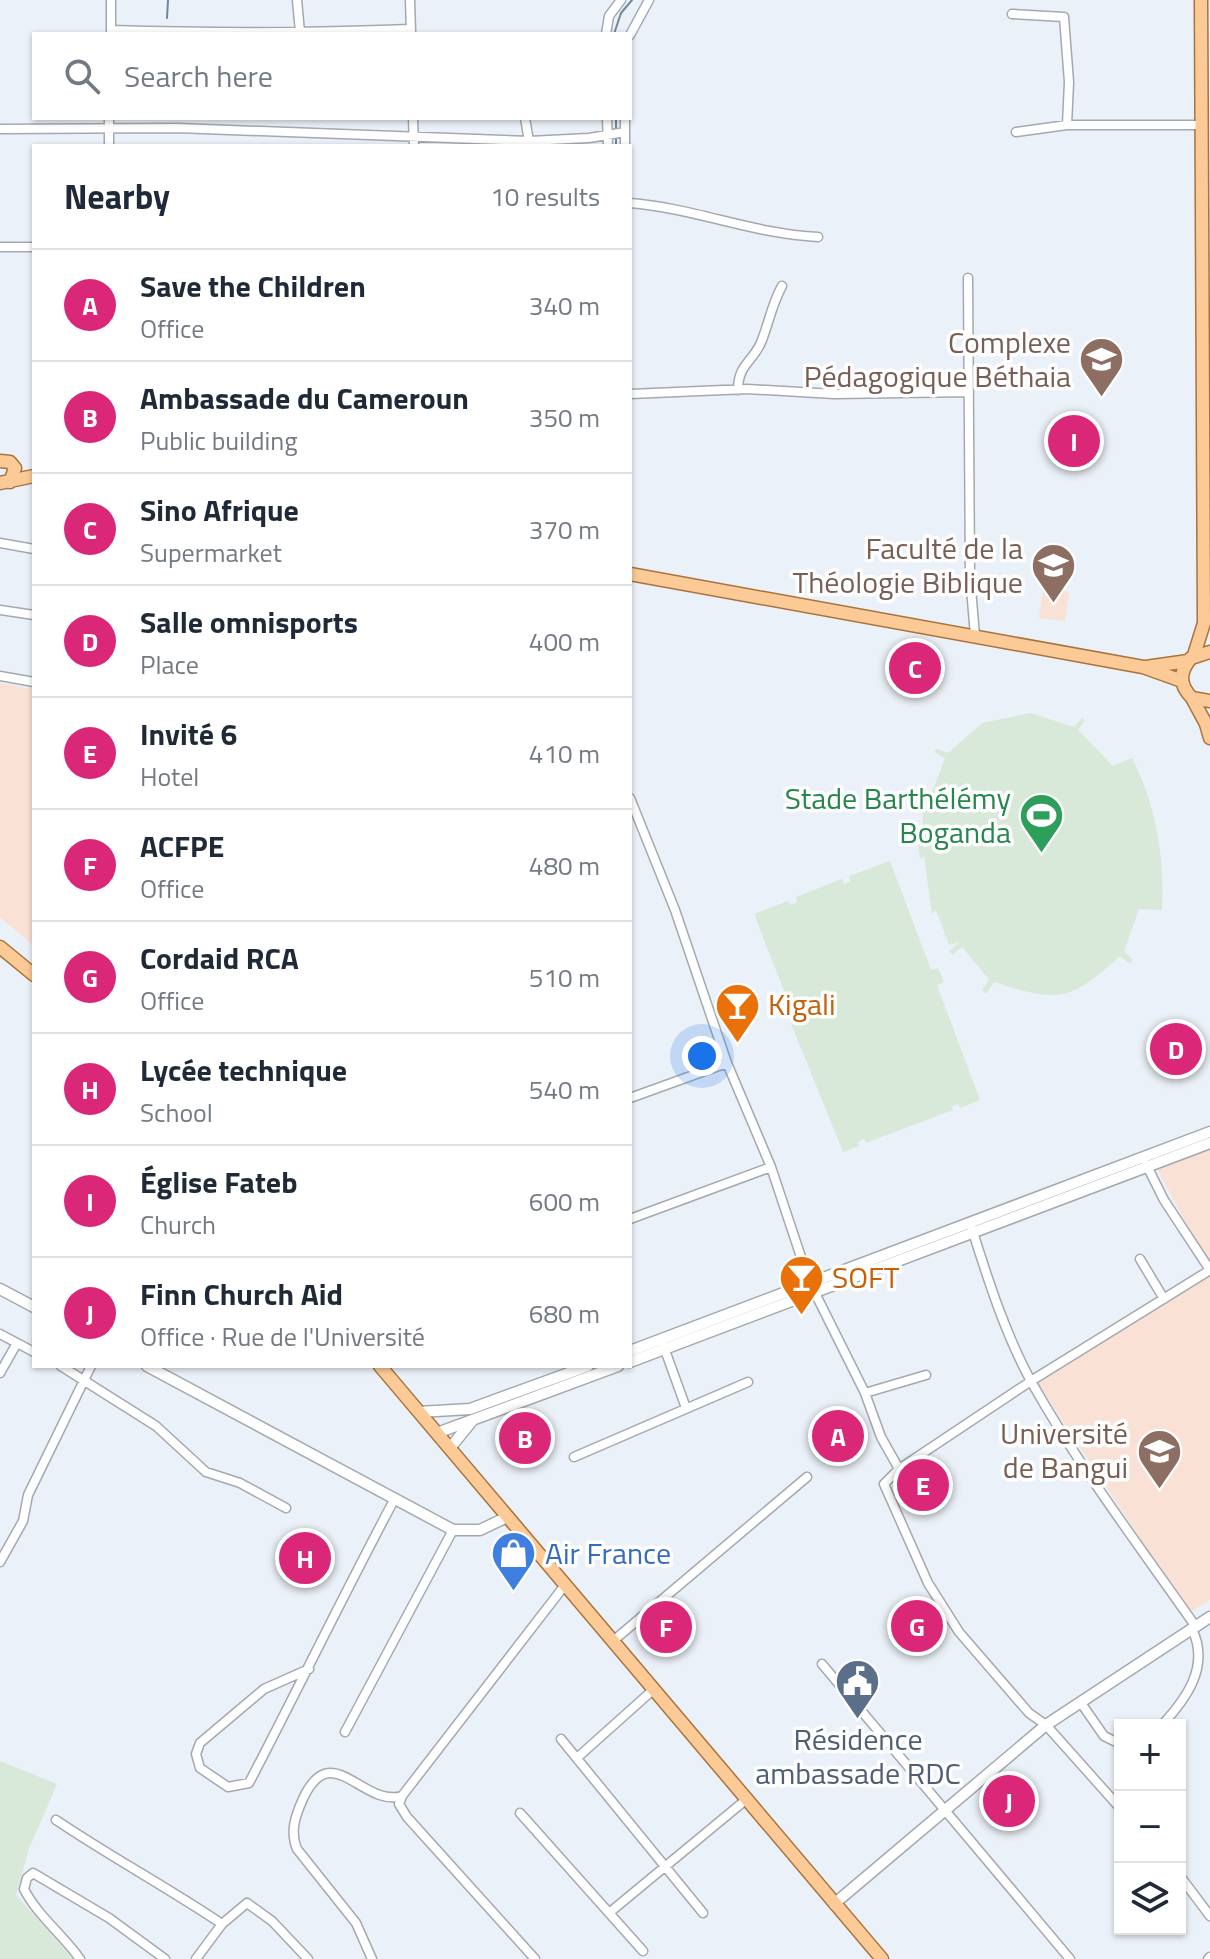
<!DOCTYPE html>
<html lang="en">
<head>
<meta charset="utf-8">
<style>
	:root { --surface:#fff; --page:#f6f6f7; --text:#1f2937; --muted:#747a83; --line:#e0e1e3; --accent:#db2777 }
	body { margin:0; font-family:"Titillium Web",sans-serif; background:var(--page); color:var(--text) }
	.controls { position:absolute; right:24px; bottom:24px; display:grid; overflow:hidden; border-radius:0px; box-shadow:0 2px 6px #0004 }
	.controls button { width:72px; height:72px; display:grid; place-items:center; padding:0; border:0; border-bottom:2px solid var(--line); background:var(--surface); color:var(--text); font:40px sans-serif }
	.you { position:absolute; left:702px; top:1056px; width:28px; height:28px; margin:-20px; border:6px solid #fff; border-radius:50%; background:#1a73e8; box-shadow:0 0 0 12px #1a73e833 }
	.badge { display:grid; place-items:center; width:52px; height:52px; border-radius:50%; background:var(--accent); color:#fff; font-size:26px; font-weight:700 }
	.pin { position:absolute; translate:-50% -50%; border:4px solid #fff; box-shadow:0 2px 8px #0006 }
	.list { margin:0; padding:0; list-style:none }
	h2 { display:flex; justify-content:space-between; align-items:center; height:104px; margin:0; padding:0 32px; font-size:34px }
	h2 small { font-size:26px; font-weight:400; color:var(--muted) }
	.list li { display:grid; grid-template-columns:52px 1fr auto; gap:24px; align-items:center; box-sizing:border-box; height:112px; padding:0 32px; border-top:2px solid var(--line) }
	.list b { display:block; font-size:30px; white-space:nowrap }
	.list p { margin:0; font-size:26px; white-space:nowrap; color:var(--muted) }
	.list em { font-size:26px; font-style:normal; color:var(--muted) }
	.icon { flex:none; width:44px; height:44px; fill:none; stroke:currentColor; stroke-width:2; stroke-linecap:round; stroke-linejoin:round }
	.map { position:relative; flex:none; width:1210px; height:1959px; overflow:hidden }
	.search { position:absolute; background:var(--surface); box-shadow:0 2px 6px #0004; left:32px; top:32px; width:600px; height:88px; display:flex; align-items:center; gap:20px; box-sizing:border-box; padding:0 28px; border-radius:0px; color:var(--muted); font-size:30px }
	.panel { position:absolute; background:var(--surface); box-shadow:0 2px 6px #0004; left:32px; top:144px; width:600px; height:1224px; border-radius:0px }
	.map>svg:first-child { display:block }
</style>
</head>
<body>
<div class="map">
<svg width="1210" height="1959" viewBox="0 0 1210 1959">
	<rect width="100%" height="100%" fill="#ebf1f8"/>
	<path fill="#f9e1d6" d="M1043,588L1069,592L1065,621L1039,618Z
		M0,683L34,689V946L0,917Z
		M1210,1146V1268L1155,1165Z
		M1210,1274V1600L1189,1613L1036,1380Z"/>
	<path fill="#d8e8d9" d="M1031,713L1074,727L1082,718L1085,720L1078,730L1113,766L1132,758C1156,805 1165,858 1162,910L1139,909L1124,951L1133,960L1130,964L1120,956C1069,1002 1059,1003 994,982L986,994L982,990L989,979L962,947L952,955L949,951L960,942L949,945L936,910L932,914L924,856L920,859L918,841L922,842L923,803L918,802L919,797L931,795L945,758L934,752L937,749L948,753L982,723Z
		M890,861L931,970L938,968L944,982L937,985L980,1100L960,1108L958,1104L952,1106L953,1110L866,1143L864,1139L858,1142L859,1146L843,1152L779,994L784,991L754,914L788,901L790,905L797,902L796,897L842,879L844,884L850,882L849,876Z
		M0,1761L57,1784L29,1849L16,1895L73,1959H0Z"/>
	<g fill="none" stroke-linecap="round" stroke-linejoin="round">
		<path stroke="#728795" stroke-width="2" d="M167,18L168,0
			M614,34L621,13L632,0
			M616,118V129
			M616,135V146"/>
		<defs>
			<path id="minor" d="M111,0V34
				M297,0L300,32
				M410,0L411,31
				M1012,14L1064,17L1069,82L1067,125
				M111,30C211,33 312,33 411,29
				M606,34L609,16L621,0
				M630,35L649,0
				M413,118L414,146
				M525,118L529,141
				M607,118L608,146
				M0,129L177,128L529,141L589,138L625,132
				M1016,132L1067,125H1202
				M109,146V118
				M625,146V118
				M630,203C694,208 753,234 818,237
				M0,247H34
				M968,278L970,576L975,636
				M738,390C738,363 754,362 762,340C769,322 772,304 782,286
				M630,394L747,389L834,394L969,392
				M0,543L34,549
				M0,610L34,615
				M0,676L34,682
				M630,798L675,910L727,1063L771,1167L809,1281L865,1393L881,1437L899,1469
				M630,1098L727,1063
				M1146,1164L1164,1200L1210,1270
				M630,1219L771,1167
				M972,1229C988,1280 1006,1336 1032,1383C1080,1468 1140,1547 1196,1627
				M1140,1259L1164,1299
				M0,1334L34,1352
				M661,1339L686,1408
				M61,1366L156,1426L206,1472L240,1483L286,1508
				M0,1373L17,1343
				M865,1393L926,1375
				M574,1457L748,1382
				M0,1562L23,1521L28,1495L91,1366
				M613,1641L807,1477
				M822,1664L1070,1959
				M309,1669L264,1689L200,1743L196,1754L200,1768L228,1787L249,1783C298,1689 344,1594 394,1500
				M1081,1703L1104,1736L1120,1744
				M1162,1725C1187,1698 1210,1666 1192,1629
				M345,1732L453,1530
				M561,1739L703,1913
				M578,1757L654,1689
				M402,1796L565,1585
				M1120,1808L1046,1725L1029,1713L959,1632L928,1583L884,1484L899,1469L1031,1381L1210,1270
				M520,1813L643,1951
				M56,1820C111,1857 167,1887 222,1924
				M1180,1876L1210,1916
				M609,1913L748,1798
				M80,1959C63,1935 37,1915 24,1889L27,1878L33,1873L109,1918L165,1959
				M196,1959L222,1924L247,1903L272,1921L308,1959
				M372,1959L356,1923L297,1849C290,1832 295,1817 302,1801C331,1735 362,1808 402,1796L399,1804L407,1817L535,1959
				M1208,1959L1210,1957"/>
			<path id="tertiary" d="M0,1289L34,1307
				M630,1351L1210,1132
				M630,1362L1210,1143
				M147,1366L453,1530H480L507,1517
				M419,1412L470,1409L588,1366
				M437,1433L618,1366
				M450,1448L472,1421
				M834,1904L1046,1725L1210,1617"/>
			<path id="primary" d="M0,461L10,462L15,468L10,482
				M0,483L34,476
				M630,574L1143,667L1182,681
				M1210,652L1191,658C1179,672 1179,685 1192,698L1210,701
				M1194,655L1204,623L1201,0
				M1146,667L1188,661
				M1192,698L1206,724L1210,738
				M0,947L34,975
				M380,1366L882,1959"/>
		</defs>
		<use href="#minor" stroke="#a4a9b0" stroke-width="11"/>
		<use href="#tertiary" stroke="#a4a9b0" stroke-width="13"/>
		<use href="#primary" stroke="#a8733c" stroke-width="15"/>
		<use href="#minor" stroke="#fff" stroke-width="8"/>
		<use href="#tertiary" stroke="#fff" stroke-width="10"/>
		<use href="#primary" stroke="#fbca96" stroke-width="12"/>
	</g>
	<defs>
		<symbol id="school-pin" viewBox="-11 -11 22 30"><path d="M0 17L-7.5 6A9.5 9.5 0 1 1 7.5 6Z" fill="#8d6e63" stroke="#fefefe"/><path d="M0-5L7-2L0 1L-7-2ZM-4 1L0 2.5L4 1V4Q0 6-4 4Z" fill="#fff"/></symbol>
		<symbol id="university-pin" viewBox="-11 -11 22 30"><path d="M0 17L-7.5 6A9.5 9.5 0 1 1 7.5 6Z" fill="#8d6e63" stroke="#fefefe"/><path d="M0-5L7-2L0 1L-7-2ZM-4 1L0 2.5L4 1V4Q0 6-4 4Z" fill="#fff"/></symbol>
		<symbol id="stadium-pin" viewBox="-11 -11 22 30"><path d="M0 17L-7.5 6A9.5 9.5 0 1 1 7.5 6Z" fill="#2e9e5b" stroke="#fefefe"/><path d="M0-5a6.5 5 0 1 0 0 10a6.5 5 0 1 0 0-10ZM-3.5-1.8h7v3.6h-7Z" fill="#fff"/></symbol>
		<symbol id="bar-pin" viewBox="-11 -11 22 30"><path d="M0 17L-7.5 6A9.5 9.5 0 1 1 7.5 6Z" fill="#e8710a" stroke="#fefefe"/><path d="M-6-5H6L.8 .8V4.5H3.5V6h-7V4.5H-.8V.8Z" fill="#fff"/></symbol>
		<symbol id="shop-pin" viewBox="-11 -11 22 30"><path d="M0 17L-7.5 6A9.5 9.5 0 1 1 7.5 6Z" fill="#3f7fe0" stroke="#fefefe"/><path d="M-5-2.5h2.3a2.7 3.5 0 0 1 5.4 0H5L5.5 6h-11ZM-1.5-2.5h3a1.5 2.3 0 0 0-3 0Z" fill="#fff"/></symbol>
		<symbol id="civic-pin" viewBox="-11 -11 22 30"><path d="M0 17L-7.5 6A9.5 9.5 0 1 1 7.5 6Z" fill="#5c6f8a" stroke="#fefefe"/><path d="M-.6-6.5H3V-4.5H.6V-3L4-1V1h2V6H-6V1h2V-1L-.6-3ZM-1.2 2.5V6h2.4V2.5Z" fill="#fff"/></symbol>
	</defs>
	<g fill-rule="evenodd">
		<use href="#school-pin" x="1076" y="334" width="51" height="69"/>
		<use href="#university-pin" x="1028" y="540" width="51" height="69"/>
		<use href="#stadium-pin" x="1016" y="790" width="51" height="69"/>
		<use href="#bar-pin" x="712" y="980" width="51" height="69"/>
		<use href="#bar-pin" x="776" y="1252" width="51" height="69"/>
		<use href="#university-pin" x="1134" y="1426" width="51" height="69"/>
		<use href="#shop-pin" x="488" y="1528" width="51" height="69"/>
		<use href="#civic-pin" x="832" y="1656" width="51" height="69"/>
	</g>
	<g text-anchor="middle" stroke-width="7" stroke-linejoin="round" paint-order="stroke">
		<g font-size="30" fill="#785e54" stroke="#fefefe" text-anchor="end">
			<text x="1071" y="353">Complexe<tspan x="1071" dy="34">Pédagogique Béthaia</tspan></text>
			<text x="1023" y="559">Faculté de la<tspan x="1023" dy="34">Théologie Biblique</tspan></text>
			<text x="1128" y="1444">Université<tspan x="1128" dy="34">de Bangui</tspan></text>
		</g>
		<g font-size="30" fill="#27864d" stroke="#fefefe" text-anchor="end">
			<text x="1011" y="809">Stade Barthélémy<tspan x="1011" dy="34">Boganda</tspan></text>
		</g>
		<g font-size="30" fill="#c56008" stroke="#fefefe" text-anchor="start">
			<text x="768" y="1015">Kigali</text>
			<text x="832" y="1288">SOFT</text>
		</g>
		<g font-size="30" fill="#366cbe" stroke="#fefefe" text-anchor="start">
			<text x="545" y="1564">Air France</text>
		</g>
		<g font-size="30" fill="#4e5e75" stroke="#fefefe">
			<text x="858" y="1750">Résidence<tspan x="858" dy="34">ambassade RDC</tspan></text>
		</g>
	</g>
</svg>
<div class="controls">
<button>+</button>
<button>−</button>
<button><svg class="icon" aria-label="layers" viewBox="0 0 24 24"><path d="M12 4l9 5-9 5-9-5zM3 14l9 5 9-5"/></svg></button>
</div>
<div class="you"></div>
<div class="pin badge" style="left:838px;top:1436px">A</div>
<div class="pin badge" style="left:525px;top:1438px">B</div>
<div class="pin badge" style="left:915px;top:668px">C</div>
<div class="pin badge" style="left:1176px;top:1049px">D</div>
<div class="pin badge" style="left:923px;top:1485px">E</div>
<div class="pin badge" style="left:666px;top:1627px">F</div>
<div class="pin badge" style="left:917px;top:1626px">G</div>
<div class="pin badge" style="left:305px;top:1558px">H</div>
<div class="pin badge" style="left:1074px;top:441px">I</div>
<div class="pin badge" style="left:1009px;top:1801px">J</div>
<div class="search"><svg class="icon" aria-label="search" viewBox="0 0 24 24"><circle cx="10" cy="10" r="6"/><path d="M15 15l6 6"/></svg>Search here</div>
<section class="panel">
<h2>Nearby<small>10 results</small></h2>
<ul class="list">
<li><span class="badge">A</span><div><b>Save the Children</b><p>Office</p></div><em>340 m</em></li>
<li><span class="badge">B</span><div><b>Ambassade du Cameroun</b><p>Public building</p></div><em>350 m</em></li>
<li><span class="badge">C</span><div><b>Sino Afrique</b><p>Supermarket</p></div><em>370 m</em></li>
<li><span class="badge">D</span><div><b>Salle omnisports</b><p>Place</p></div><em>400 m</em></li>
<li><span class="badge">E</span><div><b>Invité 6</b><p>Hotel</p></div><em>410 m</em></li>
<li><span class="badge">F</span><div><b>ACFPE</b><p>Office</p></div><em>480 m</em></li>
<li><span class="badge">G</span><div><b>Cordaid RCA</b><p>Office</p></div><em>510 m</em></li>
<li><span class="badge">H</span><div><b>Lycée technique</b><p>School</p></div><em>540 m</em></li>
<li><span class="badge">I</span><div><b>Église Fateb</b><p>Church</p></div><em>600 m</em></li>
<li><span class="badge">J</span><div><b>Finn Church Aid</b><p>Office · Rue de l'Université</p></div><em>680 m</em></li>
</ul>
</section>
</div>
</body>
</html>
